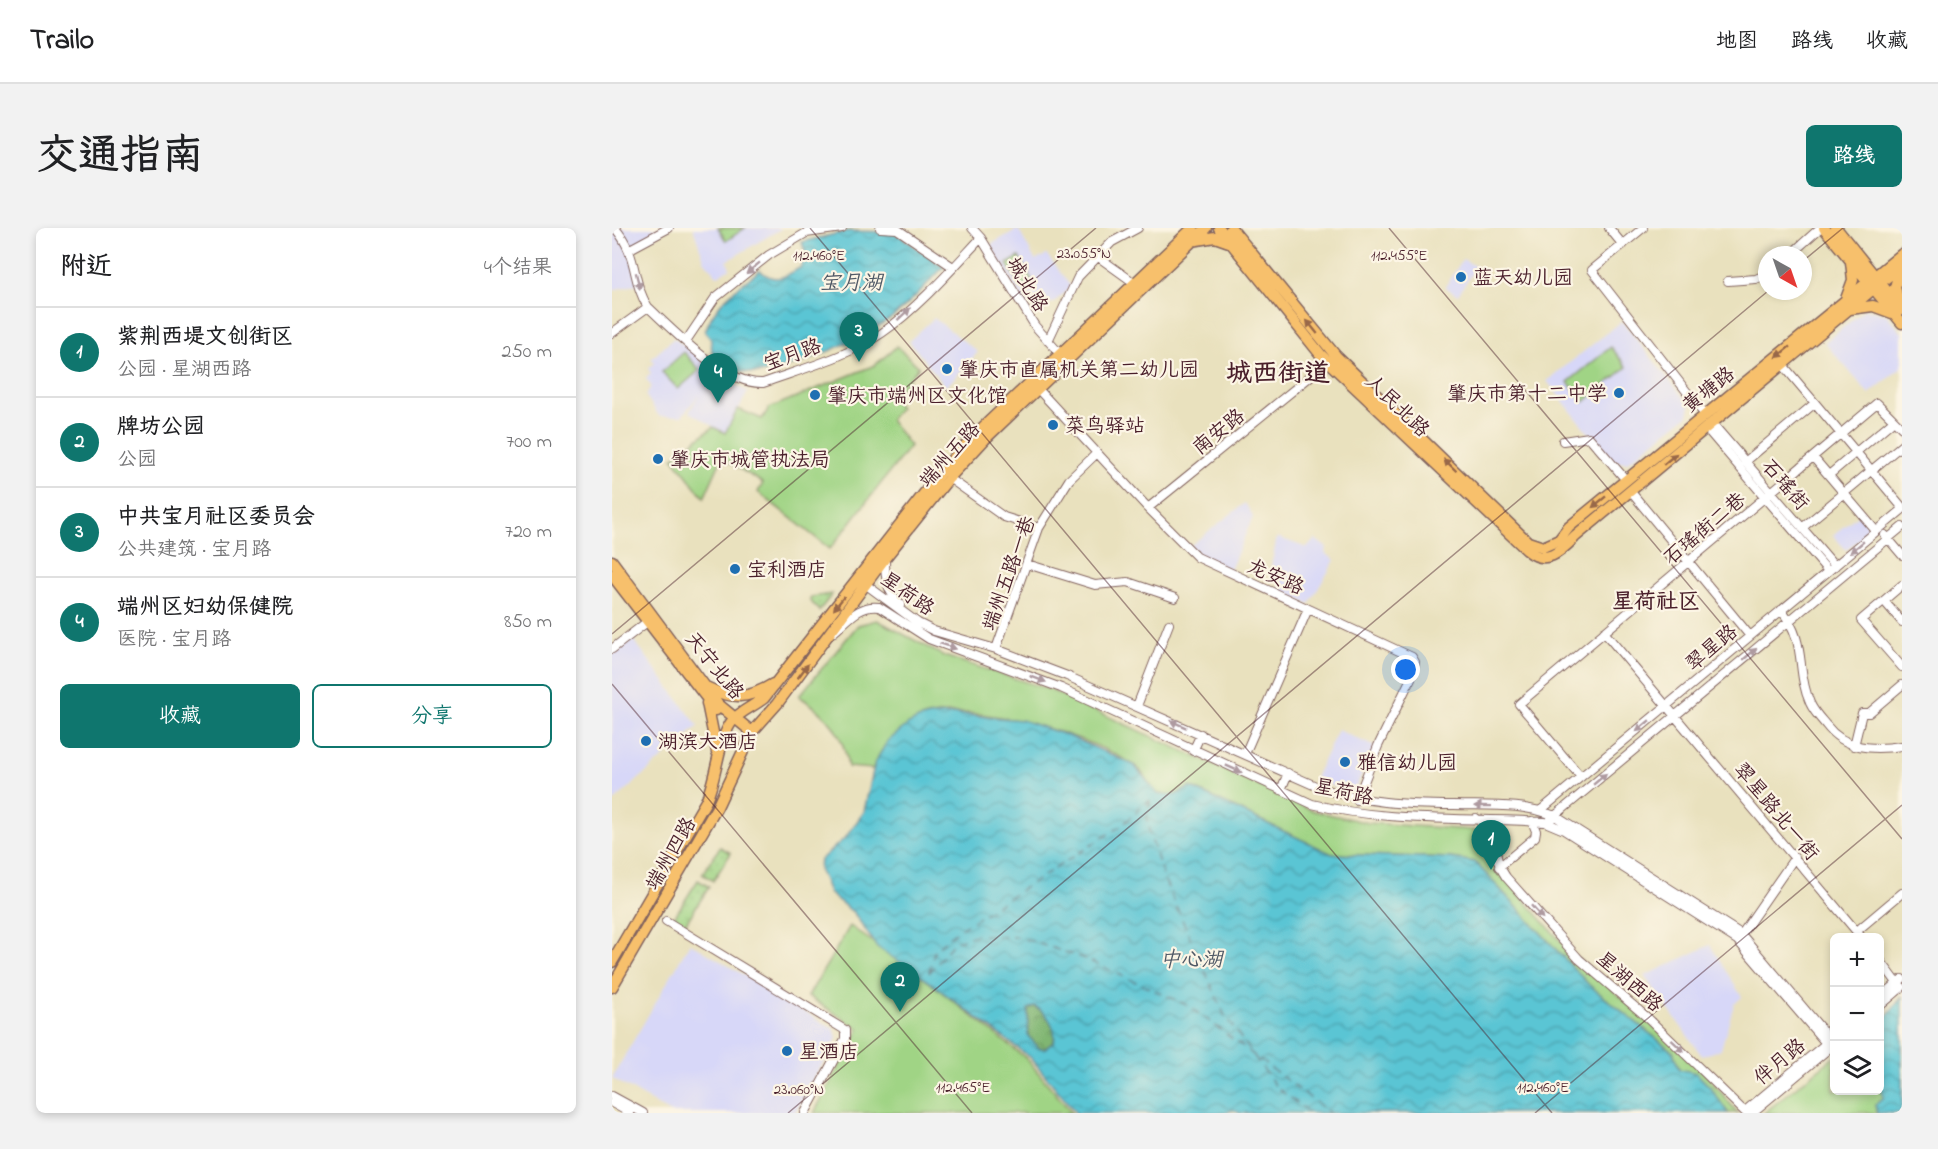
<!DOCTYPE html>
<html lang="zh">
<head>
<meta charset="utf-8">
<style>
	:root { --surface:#fff; --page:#f2f2f2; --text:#202124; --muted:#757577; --line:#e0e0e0; --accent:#0f766e }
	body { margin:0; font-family:"Indie Flower","LXGW WenKai TC",sans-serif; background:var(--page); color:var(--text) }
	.controls { position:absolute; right:18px; bottom:18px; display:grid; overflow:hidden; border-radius:9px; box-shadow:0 3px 9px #0003 }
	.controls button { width:54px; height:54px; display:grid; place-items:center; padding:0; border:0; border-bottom:2px solid var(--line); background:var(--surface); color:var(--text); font:30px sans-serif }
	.compass { position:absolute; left:1146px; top:18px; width:54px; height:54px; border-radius:50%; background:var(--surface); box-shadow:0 3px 9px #0003; rotate:140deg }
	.you { position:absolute; left:794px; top:442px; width:21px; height:21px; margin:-15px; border:4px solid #fff; border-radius:50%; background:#1a73e8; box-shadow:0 0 0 9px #1a73e833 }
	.badge { display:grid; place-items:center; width:39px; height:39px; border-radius:50%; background:var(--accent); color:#fff; font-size:20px; font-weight:700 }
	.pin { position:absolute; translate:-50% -50px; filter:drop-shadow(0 2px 3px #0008) }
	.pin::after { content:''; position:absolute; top:32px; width:21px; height:18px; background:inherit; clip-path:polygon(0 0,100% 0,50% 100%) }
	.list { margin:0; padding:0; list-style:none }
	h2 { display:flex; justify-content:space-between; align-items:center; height:78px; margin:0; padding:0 24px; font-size:26px }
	h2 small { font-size:20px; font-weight:400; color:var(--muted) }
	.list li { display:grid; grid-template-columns:39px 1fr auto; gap:18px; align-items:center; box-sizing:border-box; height:90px; padding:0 24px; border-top:2px solid var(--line) }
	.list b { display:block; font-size:22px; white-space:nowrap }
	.list p { margin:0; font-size:20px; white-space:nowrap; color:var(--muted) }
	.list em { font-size:20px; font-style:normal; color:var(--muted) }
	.actions { display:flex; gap:12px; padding:18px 24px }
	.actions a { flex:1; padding:14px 0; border:2px solid var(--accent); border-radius:9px; text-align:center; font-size:21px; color:var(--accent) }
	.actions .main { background:var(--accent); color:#fff }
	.icon { flex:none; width:33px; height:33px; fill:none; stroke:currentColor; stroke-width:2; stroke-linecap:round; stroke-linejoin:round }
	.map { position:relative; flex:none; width:1290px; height:885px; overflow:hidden; border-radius:9px }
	header { display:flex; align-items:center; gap:36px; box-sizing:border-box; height:84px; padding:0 30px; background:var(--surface); border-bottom:2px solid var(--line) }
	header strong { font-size:28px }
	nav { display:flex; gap:33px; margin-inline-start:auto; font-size:21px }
	.intro { display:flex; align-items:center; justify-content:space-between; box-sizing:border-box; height:144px; padding:0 36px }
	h1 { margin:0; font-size:42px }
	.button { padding:15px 27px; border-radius:9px; background:var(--accent); color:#fff; font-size:21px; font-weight:700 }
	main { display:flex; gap:36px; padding:0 36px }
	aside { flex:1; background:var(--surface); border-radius:9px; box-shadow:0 3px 9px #0003 }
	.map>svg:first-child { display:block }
</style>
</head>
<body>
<header>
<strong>Trailo</strong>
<nav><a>地图</a><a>路线</a><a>收藏</a></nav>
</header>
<div class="intro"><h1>交通指南</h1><a class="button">路线</a></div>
<main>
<aside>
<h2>附近<small>4个结果</small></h2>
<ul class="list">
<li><span class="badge">1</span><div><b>紫荆西堤文创街区</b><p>公园 · 星湖西路</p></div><em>250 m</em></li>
<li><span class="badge">2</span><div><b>牌坊公园</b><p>公园</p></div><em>700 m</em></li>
<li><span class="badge">3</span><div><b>中共宝月社区委员会</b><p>公共建筑 · 宝月路</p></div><em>720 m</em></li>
<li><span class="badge">4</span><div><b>端州区妇幼保健院</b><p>医院 · 宝月路</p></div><em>850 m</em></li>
</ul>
<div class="actions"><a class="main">收藏</a><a>分享</a></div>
</aside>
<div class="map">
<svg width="1290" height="885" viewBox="0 0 1290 885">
	<defs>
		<pattern id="grass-dots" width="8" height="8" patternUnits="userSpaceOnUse" patternTransform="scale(1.5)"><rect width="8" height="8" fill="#a0d485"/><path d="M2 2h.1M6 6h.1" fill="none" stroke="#8bb673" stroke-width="1.8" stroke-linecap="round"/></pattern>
		<pattern id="forest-crowns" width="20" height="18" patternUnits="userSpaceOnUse" patternTransform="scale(1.5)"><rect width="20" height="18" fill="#80b672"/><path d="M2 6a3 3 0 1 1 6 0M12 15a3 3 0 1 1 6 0" fill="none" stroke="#6b935e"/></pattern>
		<pattern id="water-waves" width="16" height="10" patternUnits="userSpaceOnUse" patternTransform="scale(1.5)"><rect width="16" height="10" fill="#5ac5d4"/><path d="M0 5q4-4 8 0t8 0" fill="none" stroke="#4c9fac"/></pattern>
	</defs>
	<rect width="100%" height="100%" fill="#fcf5e5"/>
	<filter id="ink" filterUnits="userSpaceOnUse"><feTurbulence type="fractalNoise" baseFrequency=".0167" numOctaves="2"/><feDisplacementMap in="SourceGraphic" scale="12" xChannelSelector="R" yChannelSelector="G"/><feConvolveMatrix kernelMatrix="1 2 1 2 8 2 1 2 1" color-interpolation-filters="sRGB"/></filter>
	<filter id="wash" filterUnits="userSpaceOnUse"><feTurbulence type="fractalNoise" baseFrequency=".008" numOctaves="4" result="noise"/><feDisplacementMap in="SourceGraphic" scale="24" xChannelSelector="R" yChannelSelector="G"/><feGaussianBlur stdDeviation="1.35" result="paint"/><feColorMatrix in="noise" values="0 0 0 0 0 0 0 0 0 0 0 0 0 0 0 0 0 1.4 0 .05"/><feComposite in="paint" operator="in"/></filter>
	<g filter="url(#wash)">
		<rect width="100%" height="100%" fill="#e9e1be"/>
		<path fill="#d7d7f8" d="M7,0H58L19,21L27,56L0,62V5Z
			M81,0H170L115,33L118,40L105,48L92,32Z
			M406,1L423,32L435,27L459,59L441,75L412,78L378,17Z
			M851,31L864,39L846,67L833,59Z
			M1253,81L1275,87L1290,105V139L1257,166L1213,115Z
			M322,90L366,124L334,159L297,113Z
			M1010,93L1078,178L1076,187L1016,234L999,233L935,153Z
			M62,110L107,145L106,147L136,164L113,205L77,184L87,167L70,188H47L34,168L39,158L34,151L39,145L36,141L42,135L39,131Z
			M633,275L641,289L618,342L592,331L578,318Z
			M1247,286L1260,301L1234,322L1221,307Z
			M665,309L695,320L703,311L715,320L713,325L723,332L697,376L668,364L669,341L659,339Z
			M21,411L86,498L0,575V427Z
			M726,502L763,519L740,567L703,550Z
			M78,715L222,801L225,810L183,885H59L0,850Z
			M1098,717L1130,769L1122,776L1109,821L1090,828L1033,748Z"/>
		<path fill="url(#grass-dots)" stroke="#757a58" stroke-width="1.5" d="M220,366L207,383L198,372L199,369Z
			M108,619L119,625L101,653L90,646Z
			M86,652L97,659L72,698L61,691Z"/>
		<path fill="url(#forest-crowns)" stroke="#656a4e" stroke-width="1.5" d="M422,778C435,785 445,800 442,814L432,821L426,819L416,808V781Z"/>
		<path fill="#a0d485" stroke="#757a58" stroke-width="1.5" d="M106,0H133L114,13Z
			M407,29L420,52L408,59L395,36Z
			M285,118L307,139L280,170L288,179L278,192L298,218L218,321L146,264L151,255L110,230L92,270L61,230L101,199L113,205L126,181L150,191L157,180L263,137Z
			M999,119L1015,139L972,174L956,154Z
			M72,124L88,142L66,161L50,144Z
			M265,392L332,428L436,461L702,583L757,595L861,602L876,608L880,620L875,629L959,725L1087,838L1126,885H1116L1098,859L1067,841L1061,824L977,757L863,634L838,630L720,626L579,559L563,567L546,566C535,558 534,545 523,538C480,508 360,471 309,490C296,495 274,523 263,534L261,541L236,539C232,505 215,486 187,468L246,397Z
			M238,698L313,751L415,831L460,885H202L247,801L196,768Z
			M1222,829V862H1268V850L1271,870L1263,877L1265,885H1152Z"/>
		<path fill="url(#water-waves)" stroke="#527280" stroke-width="1.5" fill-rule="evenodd" d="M236,3L282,4L332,39C315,55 298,76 279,90C252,109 172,147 139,145C123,145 110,135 100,124L99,111L93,104C102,75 125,60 148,42C162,57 175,48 189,39L193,24L190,14Z
			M347,486L410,492L457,508L522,537L546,566L563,567L578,559L720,626L838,630L863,634L977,757L1061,824L1067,841L1084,845L1098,859L1116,885H628L621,882L613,885H464L419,830L313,751L265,719L242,685L218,666L207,641L208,632L234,609L252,584L263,534L275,514L295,497L306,491L321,487ZM422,778C435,784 445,800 442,814L432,821L426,819L416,808V781Z
			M1290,769V885H1265L1263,877L1271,870L1268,850V796Z"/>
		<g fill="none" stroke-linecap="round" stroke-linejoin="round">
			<path stroke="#505966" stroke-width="1.5" stroke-dasharray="8 6" stroke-linecap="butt" d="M538,572L535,591L538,607L552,651L613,788L639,824
				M317,744L322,724L336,709L509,598L538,572
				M317,745L342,714L364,707L406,709L471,730L577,778L718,885
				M642,828L665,860L698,885"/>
		</g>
	</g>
	<g filter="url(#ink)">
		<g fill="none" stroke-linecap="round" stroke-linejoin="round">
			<defs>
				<path id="minor" d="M3,0C27,28 19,53 36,79C63,104 113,157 151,155C190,141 235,129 270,105C305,81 340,41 369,10
					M268,0L285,1L341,39
					M360,0L369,10L423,98L448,126
					M997,0L1011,17
					M1031,0L980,42L1093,187
					M18,21L57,0
					M1178,27L1208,0
					M485,28L517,51
					M1116,53L1144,51L1155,46
					M0,105L36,79
					M74,113L103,70L157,27L194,5L230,0
					M436,113L466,49L500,14L526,0
					M425,160L536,280L585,329L800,429L803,434L801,446L766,518L745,572
					M1203,175L1290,279
					M1100,195L1223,338
					M1094,200L1216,343
					M951,213L977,209L1014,252
					M1201,229L1264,303
					M1133,234L1203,175L1171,137
					M1217,247L1282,192
					M337,250L392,289L427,300
					M1019,264L1138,408
					M536,280L721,130
					M1190,300L1290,217
					M1273,307L1290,327
					M273,330C273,349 274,364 289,376
					M415,336L483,357L516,354L563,370
					M249,353L306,395L322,403L384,421L455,448L706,559C751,575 795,577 842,577C876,578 912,575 943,588L1129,706L1222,816
					M1290,357L1249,392L1290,439
					M1272,373L1290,394
					M1169,382C1196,415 1183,441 1198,475C1202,484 1208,490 1214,497C1233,522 1261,522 1290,518
					M222,404C236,392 248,376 267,379L317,411L449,460L700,576C776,595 856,589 933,594L952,602L1125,712L1218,820
					M992,404L1250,710
					M0,421L35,394
					M384,421L427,300L457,252L485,225
					M525,478L557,396
					M1242,518L1250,485H1257L1290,457
					M581,523L589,506
					M633,526L696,381
					M969,549L907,476L1265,175L1290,200
					M669,562L676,545
					M929,582L1290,282
					M864,590C895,615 875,622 894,649L967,731L1037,791L1134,885
					M939,591L1290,299
					M887,639L923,609L924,603L920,593
					M54,693L233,802V811L193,885
					M1245,703L1290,665
					M1127,710L1183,629
					M1268,732L1289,760
					M1268,770L1290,751
					M1268,778L1290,759
					M0,868L31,885
					M0,875L18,885
					M1133,883L1218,812
					M1140,885L1220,818"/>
				<path id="major" d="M607,0L709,127L915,322C935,339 950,322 964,308L1290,37
					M619,0L724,128L916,314L931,319L947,312L957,299L1290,26
					M1212,0L1290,95
					M1224,0L1290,82
					M579,13L603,9L620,15
					M1234,71L1241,52L1239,34
					M1287,75L1283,59L1289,38
					M1238,81L1261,78L1280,85
					M0,333L106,476L140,504
					M0,347L104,482
					M94,459C120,472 136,471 161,456
					M95,475L105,524
					M0,734L94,573C105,549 106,510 121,492C129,483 142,478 152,470L329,244L366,204L581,0
					M0,759L105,579L140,504L165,476L273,330L337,250L373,211L594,0"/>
			</defs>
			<use href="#minor" stroke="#82635e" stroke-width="10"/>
			<use href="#major" stroke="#82635e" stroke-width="13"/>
			<use href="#minor" stroke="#fff" stroke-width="8"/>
			<use href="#major" stroke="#f7c06c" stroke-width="10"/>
		</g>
		<defs><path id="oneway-solid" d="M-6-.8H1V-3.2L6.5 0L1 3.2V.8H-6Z" transform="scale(1.5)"/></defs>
		<g fill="#ae9aa0">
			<use href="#oneway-solid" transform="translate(141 40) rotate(141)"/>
			<use href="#oneway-solid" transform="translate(26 53) rotate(76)"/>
			<use href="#oneway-solid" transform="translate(292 86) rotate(-43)"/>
			<use href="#oneway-solid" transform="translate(1245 319) rotate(140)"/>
			<use href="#oneway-solid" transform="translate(336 418) rotate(19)"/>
			<use href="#oneway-solid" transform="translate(1138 426) rotate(-40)"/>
			<use href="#oneway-solid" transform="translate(426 451) rotate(21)"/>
			<use href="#oneway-solid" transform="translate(566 496) rotate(-156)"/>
			<use href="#oneway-solid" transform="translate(1031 498) rotate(140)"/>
			<use href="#oneway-solid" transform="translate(622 541) rotate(24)"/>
			<use href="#oneway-solid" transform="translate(988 551) rotate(-40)"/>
			<use href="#oneway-solid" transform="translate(871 578) rotate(-179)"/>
			<use href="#oneway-solid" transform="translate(925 684) rotate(48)"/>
			<use href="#oneway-solid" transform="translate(1066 818) rotate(43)"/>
		</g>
		<g fill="#986748">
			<use href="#oneway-solid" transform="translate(700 99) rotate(-129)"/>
			<use href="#oneway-solid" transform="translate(1171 124) rotate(141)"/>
			<use href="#oneway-solid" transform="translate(1058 231) rotate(-40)"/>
			<use href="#oneway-solid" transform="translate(838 237) rotate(-136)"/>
			<use href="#oneway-solid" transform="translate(987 274) rotate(141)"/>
			<use href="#oneway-solid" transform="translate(227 375) rotate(128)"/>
			<use href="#oneway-solid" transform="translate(191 443) rotate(-53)"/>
		</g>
	</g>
	<path fill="none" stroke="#4a1f2b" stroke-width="1.5" stroke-opacity="0.45" d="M198,0L940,885M777,0L1290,611M1191,33L1231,0M0,406L484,0M0,456L360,885M176,885L1156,63M923,885L1290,577"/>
	<g fill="#1f6fb2" stroke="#fcf5e5" stroke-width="2">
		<circle cx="849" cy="49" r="6"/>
		<circle cx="335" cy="141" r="6"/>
		<circle cx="1007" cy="165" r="6"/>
		<circle cx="203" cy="167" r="6"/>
		<circle cx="441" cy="197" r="6"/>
		<circle cx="46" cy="231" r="6"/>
		<circle cx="123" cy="341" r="6"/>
		<circle cx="34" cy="513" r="6"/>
		<circle cx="733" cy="534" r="6"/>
		<circle cx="175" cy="823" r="6"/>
	</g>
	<g text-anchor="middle" stroke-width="4.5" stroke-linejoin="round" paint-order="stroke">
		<g font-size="20" fill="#4a1f2b" stroke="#fcf5e5" text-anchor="start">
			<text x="861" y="56">蓝天幼儿园</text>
			<text x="347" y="148">肇庆市直属机关第二幼儿园</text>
			<text x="995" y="172" text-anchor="end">肇庆市第十二中学</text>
			<text x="215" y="174">肇庆市端州区文化馆</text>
			<text x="453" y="204">菜鸟驿站</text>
			<text x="58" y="238">肇庆市城管执法局</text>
			<text x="135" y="348">宝利酒店</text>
			<text x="46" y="520">湖滨大酒店</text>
			<text x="745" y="541">雅信幼儿园</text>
			<text x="187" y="830">星酒店</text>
		</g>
		<g font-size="20" fill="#4a1f2b" stroke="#fcf5e5">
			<text transform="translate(416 56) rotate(59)" y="7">城北路</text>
			<text transform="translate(180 126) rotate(-20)" y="7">宝月路</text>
			<text transform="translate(1096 161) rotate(-39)" y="7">黄塘路</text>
			<text transform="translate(786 177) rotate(44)" y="7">人民北路</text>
			<text transform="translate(606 203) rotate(-39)" y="7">南安路</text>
			<text transform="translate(337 226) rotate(-48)" y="7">端州五路</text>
			<text transform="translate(1174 256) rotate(49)" y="7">石瑶街</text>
			<text transform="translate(1092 300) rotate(-40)" y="7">石瑶街二巷</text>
			<text transform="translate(396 345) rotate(-70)" y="7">端州五路一巷</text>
			<text transform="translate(664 348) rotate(24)" y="7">龙安路</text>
			<text transform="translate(296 365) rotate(35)" y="7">星荷路</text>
			<text transform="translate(1099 419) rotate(-40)" y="7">翠星路</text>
			<text transform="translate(103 437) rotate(51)" y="7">天宁北路</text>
			<text transform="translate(732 563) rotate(12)" y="7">星荷路</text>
			<text transform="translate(1165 583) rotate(50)" y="7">翠星路北一街</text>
			<text transform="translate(58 625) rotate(-60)" y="7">端州四路</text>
			<text transform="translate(1018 753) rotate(41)" y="7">星湖西路</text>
			<text transform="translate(1167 833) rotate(-40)" y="7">伴月路</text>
		</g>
		<g font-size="21" font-style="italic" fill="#505966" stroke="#fcf5e5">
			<text x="239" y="61">宝月湖</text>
			<text x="579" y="738">中心湖</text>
		</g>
		<g font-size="22" font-weight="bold" fill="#4a1f2b" stroke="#fcf5e5">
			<text x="1044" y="380">星荷社区</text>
		</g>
		<g font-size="26" font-weight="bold" fill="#4a1f2b" stroke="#fcf5e5">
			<text x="666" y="153">城西街道</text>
		</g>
	</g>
	<g font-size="15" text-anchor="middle" fill="#4a1f2b" stroke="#fcf5e5" stroke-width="4.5" stroke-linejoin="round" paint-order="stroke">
		<text x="472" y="30">23.055°N</text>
		<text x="787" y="32">112.455°E</text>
		<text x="207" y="32">112.460°E</text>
		<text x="351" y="864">112.465°E</text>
		<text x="931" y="864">112.460°E</text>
		<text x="187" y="866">23.060°N</text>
	</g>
</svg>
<div class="controls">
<button>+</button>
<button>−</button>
<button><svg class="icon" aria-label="layers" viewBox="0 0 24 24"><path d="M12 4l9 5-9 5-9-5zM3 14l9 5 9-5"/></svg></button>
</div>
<svg class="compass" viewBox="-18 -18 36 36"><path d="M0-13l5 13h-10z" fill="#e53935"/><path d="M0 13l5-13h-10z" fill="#757577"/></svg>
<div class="you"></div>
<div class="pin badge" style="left:879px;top:642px">1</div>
<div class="pin badge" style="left:288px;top:784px">2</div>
<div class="pin badge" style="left:247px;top:134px">3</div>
<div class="pin badge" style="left:106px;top:175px">4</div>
</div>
</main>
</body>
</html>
